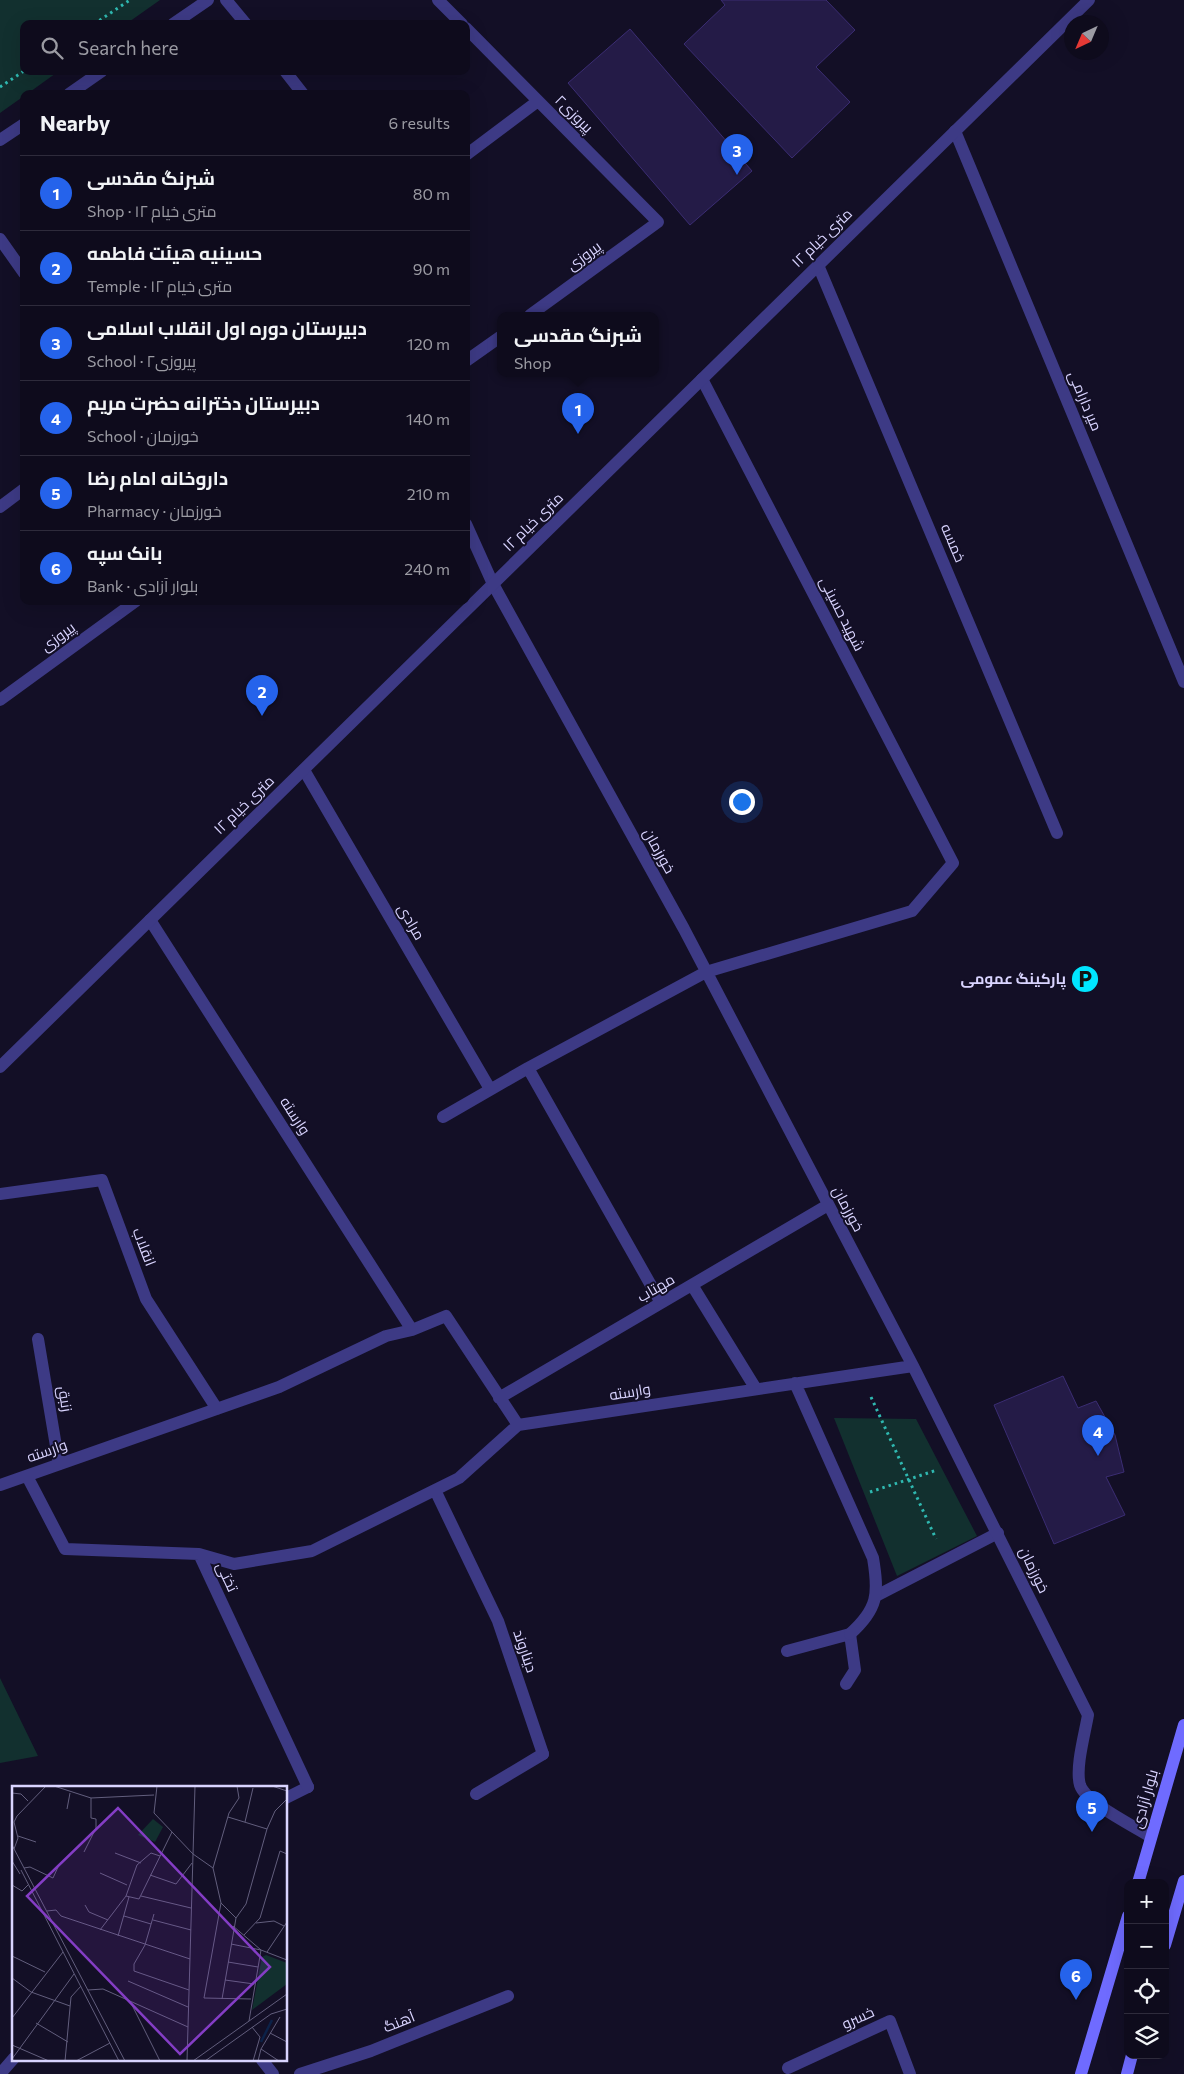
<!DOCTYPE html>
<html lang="en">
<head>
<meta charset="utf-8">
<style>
	:root { --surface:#0e0b1c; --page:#171425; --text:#f1f3f6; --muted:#9b9ba3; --line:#2e2b3b; --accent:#2563eb }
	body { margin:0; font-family:Commissioner,Cairo,sans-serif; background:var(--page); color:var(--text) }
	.controls { position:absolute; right:15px; bottom:15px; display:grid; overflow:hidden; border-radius:10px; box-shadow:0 5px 20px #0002 }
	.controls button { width:45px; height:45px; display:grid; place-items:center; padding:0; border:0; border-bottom:1px solid var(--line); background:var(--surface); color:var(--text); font:25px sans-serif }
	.compass { position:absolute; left:1064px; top:15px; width:45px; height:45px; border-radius:50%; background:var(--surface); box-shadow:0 5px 20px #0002; rotate:224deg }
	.you { position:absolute; left:741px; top:801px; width:18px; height:18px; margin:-12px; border:4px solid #fff; border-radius:50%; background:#1a73e8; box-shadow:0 0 0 8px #1a73e833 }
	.badge { display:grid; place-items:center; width:32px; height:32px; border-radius:50%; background:var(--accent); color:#fff; font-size:16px; font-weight:700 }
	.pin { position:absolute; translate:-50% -41px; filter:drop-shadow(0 1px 2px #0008) }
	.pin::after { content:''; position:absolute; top:26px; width:18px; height:15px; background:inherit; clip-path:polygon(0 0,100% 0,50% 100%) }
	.popup { position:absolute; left:497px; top:312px; width:162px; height:65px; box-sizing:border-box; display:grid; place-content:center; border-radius:10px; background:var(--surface); filter:drop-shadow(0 1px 4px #0005); font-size:16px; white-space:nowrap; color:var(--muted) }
	.popup b { font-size:19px; color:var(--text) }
	.popup::after { content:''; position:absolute; left:50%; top:100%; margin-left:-10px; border:10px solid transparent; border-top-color:var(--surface) }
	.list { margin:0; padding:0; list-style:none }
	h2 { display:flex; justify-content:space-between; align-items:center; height:65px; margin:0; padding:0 20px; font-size:21px }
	h2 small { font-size:16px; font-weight:400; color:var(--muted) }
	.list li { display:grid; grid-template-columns:32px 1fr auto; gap:15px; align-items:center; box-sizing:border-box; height:75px; padding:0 20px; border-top:1px solid var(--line) }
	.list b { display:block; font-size:19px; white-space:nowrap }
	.list p { margin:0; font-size:16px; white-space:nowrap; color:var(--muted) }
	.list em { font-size:16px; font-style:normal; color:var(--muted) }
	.icon { flex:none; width:28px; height:28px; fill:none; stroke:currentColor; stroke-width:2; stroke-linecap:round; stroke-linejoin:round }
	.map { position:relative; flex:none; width:1184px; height:2074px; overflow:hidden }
	.search { position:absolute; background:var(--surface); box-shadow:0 5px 20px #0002; left:20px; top:20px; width:450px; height:55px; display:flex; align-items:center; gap:12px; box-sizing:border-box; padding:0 18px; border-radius:10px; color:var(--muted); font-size:19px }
	.panel { position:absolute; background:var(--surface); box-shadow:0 5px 20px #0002; left:20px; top:90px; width:450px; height:515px; border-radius:10px }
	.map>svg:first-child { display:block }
</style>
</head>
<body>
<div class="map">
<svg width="1184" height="2074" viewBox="0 0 1184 2074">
	<rect width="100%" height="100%" fill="#130f26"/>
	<path fill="#12302f" d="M0,0H160L126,24H24V71H59L27,94H24V96L0,113Z
		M834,1418L916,1419L977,1536L897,1576Z
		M0,1678L38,1756L0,1763Z"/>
	<path fill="#241b47" stroke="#3b2d73" d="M721,0H826L855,30L816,67L850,102L792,158L684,44L725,5Z
		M630,29L752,171L690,225L568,83Z
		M1063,1376L1078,1408L1096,1401L1115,1435L1124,1472L1106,1477L1125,1515L1054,1544L994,1405Z"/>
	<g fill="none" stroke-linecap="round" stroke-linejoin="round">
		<path stroke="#2fb8b0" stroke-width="3" stroke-dasharray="2.5 4" stroke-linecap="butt" d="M94,24L130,0
			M0,87L24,71
			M871,1397L936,1539
			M870,1492L937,1470"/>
		<path stroke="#3d3a85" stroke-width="12" d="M466,524L493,584
			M38,1339L59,1464
			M876,1596L998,1533
			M787,1651L850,1634L855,1670L846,1684
			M476,1794L543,1754
			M286,1798L308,1787
			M262,2060L273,2074
			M0,2074L14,2058"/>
		<path stroke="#3d3a85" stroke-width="12" d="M226,0L246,24
			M438,0L462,24
			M173,24L208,0
			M466,28L658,222L530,315
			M285,71L303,94
			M69,94L102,71
			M955,131L1184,682
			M0,140L24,124
			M466,155L538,101
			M0,239L24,273
			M818,265L1057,833
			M466,361L500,337
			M0,507L24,489
			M493,584L684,929L913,1366L1088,1715C1085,1733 1075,1768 1080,1785C1086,1803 1134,1826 1151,1837
			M0,700L136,601
			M304,770L490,1089
			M150,920L412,1330
			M528,1068L661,1303
			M443,1117L528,1068L706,972L912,911L953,863L702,379
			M0,1194L102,1180L146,1299L217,1409
			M692,1285L756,1389
			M795,1383L873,1558C879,1594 878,1609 850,1634
			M499,1398L828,1205
			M518,1425L913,1366
			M27,1476L65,1549L199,1554L234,1564L312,1551L459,1478L518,1425
			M0,1485L279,1387L386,1336L412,1330L446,1316L518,1425
			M435,1490L498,1621L543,1754
			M199,1554L308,1787
			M788,2068L890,2021L910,2074
			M300,2074L371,2051L508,1996"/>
		<path stroke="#3d3a85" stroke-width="12" d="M0,1067L1089,0"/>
		<path stroke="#6f6bff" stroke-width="12" d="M1138,1883L1184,1725
			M1165,1945L1184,1881
			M1081,2074L1128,1916
			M1127,2074L1132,2055"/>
	</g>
	<defs>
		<symbol id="parking-disc" viewBox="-11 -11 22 22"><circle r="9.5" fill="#00e5ff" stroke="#130f26"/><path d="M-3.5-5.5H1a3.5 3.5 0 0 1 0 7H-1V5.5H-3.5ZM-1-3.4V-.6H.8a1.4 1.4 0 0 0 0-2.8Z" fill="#111"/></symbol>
	</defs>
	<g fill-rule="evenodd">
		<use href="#parking-disc" x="1069" y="963" width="32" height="32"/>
	</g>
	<g text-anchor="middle" stroke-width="4" stroke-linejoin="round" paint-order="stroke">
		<g font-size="15" fill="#d9d4ff" stroke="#130f26">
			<text transform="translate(574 114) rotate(45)" y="5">پیروزی۲</text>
			<text transform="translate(822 238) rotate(-44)" y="5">۱۲ متری خیام</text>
			<text transform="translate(584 256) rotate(-36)" y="5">پیروزی</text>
			<text transform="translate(1085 401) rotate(67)" y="5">میر دارامی</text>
			<text transform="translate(533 522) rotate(-44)" y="5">۱۲ متری خیام</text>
			<text transform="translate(953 543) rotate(67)" y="5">خمسه</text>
			<text transform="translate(842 614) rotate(63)" y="5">شهید حسینی</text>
			<text transform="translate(58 637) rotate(-36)" y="5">پیروزی</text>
			<text transform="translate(244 805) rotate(-44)" y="5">۱۲ متری خیام</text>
			<text transform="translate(659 851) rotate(61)" y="5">خورزمان</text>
			<text transform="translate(411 922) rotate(60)" y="5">مرادی</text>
			<text transform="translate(295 1116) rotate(57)" y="5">وارسته</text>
			<text transform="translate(848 1209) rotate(62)" y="5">خورزمان</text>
			<text transform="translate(144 1247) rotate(69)" y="5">انقلاب</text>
			<text transform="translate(656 1288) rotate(-30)" y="5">مهتاب</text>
			<text transform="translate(630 1392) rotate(-9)" y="5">وارسته</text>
			<text transform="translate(65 1399) rotate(81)" y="5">زنبق</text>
			<text transform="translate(47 1451) rotate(-19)" y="5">وارسته</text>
			<text transform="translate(1034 1570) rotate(64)" y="5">خورزمان</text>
			<text transform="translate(227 1577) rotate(65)" y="5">تختی</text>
			<text transform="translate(525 1651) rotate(71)" y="5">دیناروند</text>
			<text transform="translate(1145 1799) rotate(-74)" y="5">بلوار آزادی</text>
			<text transform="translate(858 2018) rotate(-24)" y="5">خسرو</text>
			<text transform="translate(399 2022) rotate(-22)" y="5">آهنگ</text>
		</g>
		<g font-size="15" font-weight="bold" fill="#d9d4ff" stroke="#130f26" text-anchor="end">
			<text x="1066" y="984">پارکینگ عمومی</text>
		</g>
	</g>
	<g transform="translate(12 1786)">
		<rect width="275" height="275" fill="#130f26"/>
		<path d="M141,33L151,41L143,56L126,49ZM254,169L275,177V198L240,224L250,171Z" fill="#12302f"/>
		<path fill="none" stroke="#0c2248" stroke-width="2.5" d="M249,256L260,234"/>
		<path fill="none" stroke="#625e7d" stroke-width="1" d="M42,0L79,12L142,9M145,0L142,27L181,68L201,82L209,117L224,132M260,0L275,5M0,7L9,8L16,15M55,23L58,7M216,31L255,43M233,36L241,2M6,50L24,56M0,59L113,275M2,63L6,52L2,36L5,30L34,0M72,66L84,42V33L79,32V12M103,67L129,77M0,75L8,88M12,82L18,81L41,92L46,81M201,82L217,27L227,12L225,0M9,84L107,275M88,87L115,99M138,89L164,98L180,77M0,99L10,105L16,99M114,110L127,113L160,46M114,110L125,79L139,67L148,70M129,110L179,122M209,117L192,212L239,213M73,119L77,126L96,134M35,125L44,124L49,130L178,173M142,128L133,159L122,178V185L177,204M112,130L139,138M224,132L234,118L255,43L263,25L275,13M141,134L179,144M244,137L262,135L272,140M221,140L249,164M88,144L114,110M232,149L248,132L268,65L275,68M106,150L117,111M219,158L249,164L275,174M255,166L275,136M0,170L33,186M216,176L246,181M0,192L19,206L58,220M213,194L242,198M116,195L176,221M76,204L91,203L176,241M210,213L224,132M119,217L148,275M0,232L51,166M237,235L249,164M24,237L56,256M240,241L248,251L241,275M258,247L275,256M0,259L37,275M249,263L267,275M0,273L62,188M53,275L59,211L69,200M64,275L98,257M175,275L183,0M181,275L275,208M193,275L259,228L275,223M246,275L249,263L268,231"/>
		<path fill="#843dc5" fill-opacity="0.15" stroke="#843dc5" stroke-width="2.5" d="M106,22L258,181L168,268L15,110Z"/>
		<rect width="275" height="275" fill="none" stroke="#d9d4ff" stroke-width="2.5"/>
	</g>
</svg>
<div class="controls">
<button>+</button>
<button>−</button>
<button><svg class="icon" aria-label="locate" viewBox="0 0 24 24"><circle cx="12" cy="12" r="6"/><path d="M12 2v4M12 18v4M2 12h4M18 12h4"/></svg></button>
<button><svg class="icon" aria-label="layers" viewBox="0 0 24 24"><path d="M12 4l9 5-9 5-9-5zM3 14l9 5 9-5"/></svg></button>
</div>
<svg class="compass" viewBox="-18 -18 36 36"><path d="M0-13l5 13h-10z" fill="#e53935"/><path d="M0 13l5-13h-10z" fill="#9b9ba3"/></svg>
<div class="you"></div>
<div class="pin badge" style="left:578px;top:434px">1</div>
<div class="popup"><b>شبرنگ مقدسی</b>Shop</div>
<div class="pin badge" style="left:262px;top:716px">2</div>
<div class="pin badge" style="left:737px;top:175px">3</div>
<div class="pin badge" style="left:1098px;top:1456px">4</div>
<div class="pin badge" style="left:1092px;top:1832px">5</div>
<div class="pin badge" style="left:1076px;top:2000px">6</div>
<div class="search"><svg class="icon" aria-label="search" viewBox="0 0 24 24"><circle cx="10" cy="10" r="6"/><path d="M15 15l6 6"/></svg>Search here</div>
<section class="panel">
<h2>Nearby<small>6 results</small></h2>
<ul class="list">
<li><span class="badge">1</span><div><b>شبرنگ مقدسی</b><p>Shop · ۱۲ متری خیام</p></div><em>80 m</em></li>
<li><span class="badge">2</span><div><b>حسینیه هیئت فاطمه</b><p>Temple · ۱۲ متری خیام</p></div><em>90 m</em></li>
<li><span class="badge">3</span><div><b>دبیرستان دوره اول انقلاب اسلامی</b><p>School · پیروزی۲</p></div><em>120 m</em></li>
<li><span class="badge">4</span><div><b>دبیرستان دخترانه حضرت مریم</b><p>School · خورزمان</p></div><em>140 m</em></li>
<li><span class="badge">5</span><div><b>داروخانه امام رضا</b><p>Pharmacy · خورزمان</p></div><em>210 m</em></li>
<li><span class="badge">6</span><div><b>بانک سپه</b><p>Bank · بلوار آزادی</p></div><em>240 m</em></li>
</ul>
</section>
</div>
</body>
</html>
